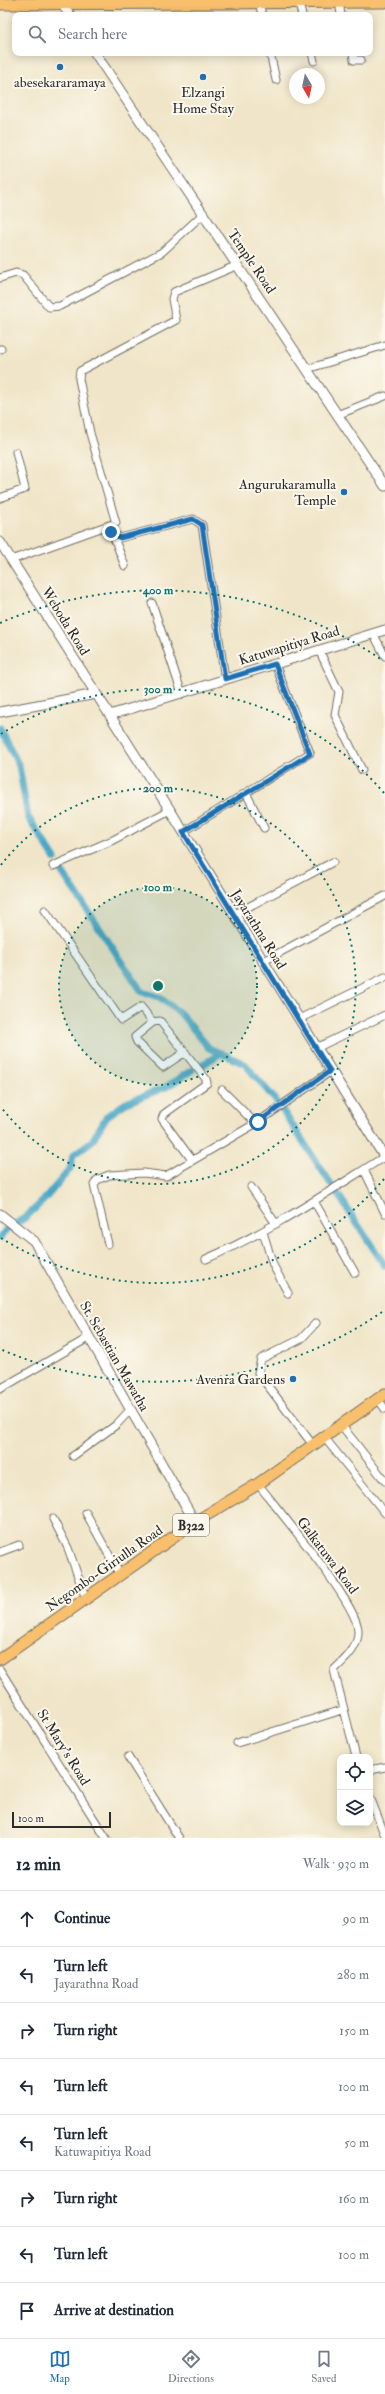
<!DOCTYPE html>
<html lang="en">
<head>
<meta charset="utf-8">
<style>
	:root { --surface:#fff; --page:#f6f6f7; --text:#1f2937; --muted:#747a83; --line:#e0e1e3; --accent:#1f6fb2 }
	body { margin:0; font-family:"IM FELL Double Pica",serif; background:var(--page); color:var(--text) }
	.controls { position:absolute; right:12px; bottom:12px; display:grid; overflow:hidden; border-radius:8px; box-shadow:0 2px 10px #0003 }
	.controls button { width:36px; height:36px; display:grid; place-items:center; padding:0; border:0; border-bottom:1px solid var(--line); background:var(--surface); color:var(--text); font:20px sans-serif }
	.compass { position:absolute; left:289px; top:68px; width:36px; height:36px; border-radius:50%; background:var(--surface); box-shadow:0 2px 10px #0003; rotate:171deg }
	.scale { position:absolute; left:12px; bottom:10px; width:99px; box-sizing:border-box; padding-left:4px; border:2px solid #2b2b2b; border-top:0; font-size:11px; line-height:14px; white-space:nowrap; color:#2b2b2b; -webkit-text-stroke:3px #fbf7ec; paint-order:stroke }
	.stop { position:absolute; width:12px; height:12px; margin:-9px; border:3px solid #1f6fb2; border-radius:50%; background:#fff }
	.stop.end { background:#1f6fb2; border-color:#fff; box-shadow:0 1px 4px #0008 }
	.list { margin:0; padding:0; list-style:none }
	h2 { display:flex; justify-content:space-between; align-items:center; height:52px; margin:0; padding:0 16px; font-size:17px }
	h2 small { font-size:13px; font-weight:400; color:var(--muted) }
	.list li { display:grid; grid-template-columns:26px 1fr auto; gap:12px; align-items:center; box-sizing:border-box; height:56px; padding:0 16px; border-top:1px solid var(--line) }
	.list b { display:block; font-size:15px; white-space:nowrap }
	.list p { margin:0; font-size:13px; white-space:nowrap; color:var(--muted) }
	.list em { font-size:13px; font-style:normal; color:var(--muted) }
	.icon { flex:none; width:22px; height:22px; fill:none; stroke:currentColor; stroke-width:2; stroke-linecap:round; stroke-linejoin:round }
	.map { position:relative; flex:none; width:385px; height:1838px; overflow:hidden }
	.search { position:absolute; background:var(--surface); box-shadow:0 2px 10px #0003; left:12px; right:12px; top:12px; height:44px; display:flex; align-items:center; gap:10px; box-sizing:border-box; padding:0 14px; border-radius:8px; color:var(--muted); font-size:15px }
	.sheet { height:500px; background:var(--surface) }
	nav { display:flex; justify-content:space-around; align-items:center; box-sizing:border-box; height:56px; border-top:1px solid var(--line); background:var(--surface); font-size:11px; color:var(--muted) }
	nav a { display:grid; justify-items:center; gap:2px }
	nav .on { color:var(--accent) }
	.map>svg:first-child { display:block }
</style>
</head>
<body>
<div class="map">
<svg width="385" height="1838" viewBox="0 0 385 1838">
	<rect width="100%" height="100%" fill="#fbf7ec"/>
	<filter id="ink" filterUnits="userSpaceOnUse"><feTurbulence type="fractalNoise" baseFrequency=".025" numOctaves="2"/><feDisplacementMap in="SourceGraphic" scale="8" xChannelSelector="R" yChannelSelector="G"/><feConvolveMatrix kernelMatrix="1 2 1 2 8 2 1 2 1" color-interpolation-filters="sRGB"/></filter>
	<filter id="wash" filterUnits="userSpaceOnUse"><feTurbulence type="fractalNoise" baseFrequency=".012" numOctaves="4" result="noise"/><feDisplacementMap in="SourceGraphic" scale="16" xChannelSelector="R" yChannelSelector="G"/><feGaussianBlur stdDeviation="0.9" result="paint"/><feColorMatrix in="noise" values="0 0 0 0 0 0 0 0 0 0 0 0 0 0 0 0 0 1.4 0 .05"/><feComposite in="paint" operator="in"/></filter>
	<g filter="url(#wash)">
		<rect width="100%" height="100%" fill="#f0e5c8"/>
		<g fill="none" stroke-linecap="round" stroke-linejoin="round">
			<path stroke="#49a7c7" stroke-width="7" d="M0,728L19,766L28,817L55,859
				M60,869L142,992L159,997L180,1013L209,1048L245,1064L277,1102
				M202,1065L221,1053
				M283,1111L331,1184
				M337,1193L385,1266
				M0,1238L5,1231L26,1217L43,1201L70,1169L73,1155L92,1141L107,1116L126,1103L166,1087L192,1070"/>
		</g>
	</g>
	<g filter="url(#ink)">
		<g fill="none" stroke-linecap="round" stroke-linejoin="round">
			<defs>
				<path id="minor" d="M298,1L302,15
					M339,1L341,15
					M259,2L262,15
					M270,53L276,80
					M312,53L314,61
					M353,53L354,60H361
					M0,278L16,273L23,275L49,307L60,306L162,252L203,214
					M0,349H1
					M307,369L385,345
					M337,415L385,396
					M0,498L25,489L16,452
					M112,532L120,538L193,519L202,525L225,679
					M11,560L109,525
					M125,566L109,525L116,523L90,433L79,379L80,371L176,320L172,299L174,292L238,265
					M152,603L182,694
					M373,633L385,656
					M319,650L339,692L335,715L362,770
					M246,793L264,828
					M183,832L310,753L275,664
					M53,866L113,840L170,810
					M45,910L121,1020L141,1007L153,1022
					M233,915L333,862
					M262,962L385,896
					M299,1019L385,977
					M316,1048L385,1015
					M185,1052L163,1067L137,1042L135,1037L153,1022L160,1021L206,1079L207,1083L164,1114L162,1119L192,1160
					M222,1090L255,1123
					M364,1170L385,1213
					M251,1187L276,1224
					M314,1201L355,1273
					M263,1232L273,1265L288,1293
					M108,1244L94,1185L97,1180L109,1175L144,1173L166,1176L258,1122L331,1071
					M206,1259C269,1232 326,1193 384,1157
					M0,1389L88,1338
					M378,1399L385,1409
					M342,1426L385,1481
					M324,1437L385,1513
					M313,1445L258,1373L261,1359L301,1339L316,1323
					M73,1456L116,1425L130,1410
					M258,1484C278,1510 357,1603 358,1630C359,1648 345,1659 334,1670L356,1757
					M86,1513L120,1575
					M53,1519L68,1548L86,1599
					M0,1552L19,1545
					M0,1670L106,1838
					M237,1743L342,1710
					M128,1757L179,1838
					M370,1770L385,1767
					M370,1797L385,1836"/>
				<path id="tertiary" d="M59,0L70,15
					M95,53L385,486
					M0,542L170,810L385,1158
					M0,712L96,694
					M110,715L385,630
					M0,1214L34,1241L195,1522"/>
				<path id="primary" d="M0,4L385,2
					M0,1659L195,1522L258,1484L385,1394"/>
			</defs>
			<use href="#minor" stroke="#706c62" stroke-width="9"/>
			<use href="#tertiary" stroke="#706c62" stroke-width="11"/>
			<use href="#primary" stroke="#706c62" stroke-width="13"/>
			<use href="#minor" stroke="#fff" stroke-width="7"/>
			<use href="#tertiary" stroke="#fff" stroke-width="9"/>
			<use href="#primary" stroke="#f8bf6c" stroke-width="11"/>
		</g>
	</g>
	<g fill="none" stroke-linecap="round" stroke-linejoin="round" filter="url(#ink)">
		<path stroke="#1f6fb2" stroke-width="5" d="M111,532L120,538L193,519L202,525L225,679L275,664L310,754L183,832L330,1071L258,1122"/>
	</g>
	<circle cx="158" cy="986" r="99" fill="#0f766e" fill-opacity=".12"/>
	<g fill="none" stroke="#0f766e" stroke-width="2" stroke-dasharray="2 4">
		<circle cx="158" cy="986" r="99"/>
		<path d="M1 865A198 198 0 1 1 1 1107"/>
		<path d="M384 1179A297 297 0 0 1 1 1238M1 734A297 297 0 0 1 384 793"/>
		<path d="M382 1312A396 396 0 0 1 0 1349M0 623A396 396 0 0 1 382 660"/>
	</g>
	<g fill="#1f6fb2" stroke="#fbf7ec" stroke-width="1.5">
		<circle cx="60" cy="67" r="4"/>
		<circle cx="203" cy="77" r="4"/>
		<circle cx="344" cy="492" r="4"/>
		<circle cx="293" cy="1379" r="4"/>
	</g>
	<g text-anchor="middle" stroke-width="4" stroke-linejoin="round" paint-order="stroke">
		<rect fill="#fbf7ec" stroke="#696865" stroke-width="1" x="173" y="1514" width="36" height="22" rx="3"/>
		<g font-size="13" font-weight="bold" fill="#2b2b2b">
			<text x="191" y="1530">B322</text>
		</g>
		<g font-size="14" fill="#2b2b2b" stroke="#fbf7ec">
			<text x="60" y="87">abesekararamaya</text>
			<text x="203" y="97">Elzangi<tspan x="203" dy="16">Home Stay</tspan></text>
			<text x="336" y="489" text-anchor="end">Angurukaramulla<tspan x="336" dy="16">Temple</tspan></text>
			<text x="285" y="1384" text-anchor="end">Avenra Gardens</text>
		</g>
		<g font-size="14" fill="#2b2b2b" stroke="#fbf7ec">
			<text transform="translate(252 261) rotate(56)" y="5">Temple Road</text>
			<text transform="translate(66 621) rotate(58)" y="5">Weboda Road</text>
			<text transform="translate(289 645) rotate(-17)" y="5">Katuwapitiya Road</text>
			<text transform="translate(259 929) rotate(58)" y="5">Jayarathna Road</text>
			<text transform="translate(115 1356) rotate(60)" y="5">St. Sebastian Mawatha</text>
			<text transform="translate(328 1555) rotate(53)" y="5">Galkatuwa Road</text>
			<text transform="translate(104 1568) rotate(-35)" y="5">Negombo-Giriulla Road</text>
			<text transform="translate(64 1747) rotate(58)" y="5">St Mary's Road</text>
		</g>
	</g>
	<circle cx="158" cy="986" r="6" fill="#0f766e" stroke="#fbf7ec" stroke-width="2"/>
	<g font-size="12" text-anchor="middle" font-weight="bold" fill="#0f766e" stroke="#fbf7ec" stroke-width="4" stroke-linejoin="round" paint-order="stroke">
		<text x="158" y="594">400 m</text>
		<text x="158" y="693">300 m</text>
		<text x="158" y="792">200 m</text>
		<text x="158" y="891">100 m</text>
	</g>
</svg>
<div class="controls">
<button><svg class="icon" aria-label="locate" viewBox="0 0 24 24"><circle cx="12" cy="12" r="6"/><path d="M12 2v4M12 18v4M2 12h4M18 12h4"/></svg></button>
<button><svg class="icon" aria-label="layers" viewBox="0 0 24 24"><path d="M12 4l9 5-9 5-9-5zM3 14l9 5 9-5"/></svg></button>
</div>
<svg class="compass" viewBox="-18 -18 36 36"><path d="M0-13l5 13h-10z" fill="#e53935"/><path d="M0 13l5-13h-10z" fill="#747a83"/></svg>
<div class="scale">100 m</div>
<div class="stop" style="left:258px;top:1122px"></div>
<div class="stop end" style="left:111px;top:532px"></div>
<div class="search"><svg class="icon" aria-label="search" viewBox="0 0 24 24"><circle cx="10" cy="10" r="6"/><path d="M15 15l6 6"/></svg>Search here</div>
</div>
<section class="sheet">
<h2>12 min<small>Walk · 930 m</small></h2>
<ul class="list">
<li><svg class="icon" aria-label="ahead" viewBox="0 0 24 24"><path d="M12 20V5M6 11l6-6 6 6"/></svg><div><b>Continue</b></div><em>90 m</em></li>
<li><svg class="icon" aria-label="left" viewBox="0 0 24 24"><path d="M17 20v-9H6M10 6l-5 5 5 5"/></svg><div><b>Turn left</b><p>Jayarathna Road</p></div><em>280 m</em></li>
<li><svg class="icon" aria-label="right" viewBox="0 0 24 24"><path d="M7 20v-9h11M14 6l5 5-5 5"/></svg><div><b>Turn right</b></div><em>150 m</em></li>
<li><svg class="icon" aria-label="left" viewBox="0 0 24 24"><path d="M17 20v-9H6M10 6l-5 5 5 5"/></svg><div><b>Turn left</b></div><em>100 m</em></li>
<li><svg class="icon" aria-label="left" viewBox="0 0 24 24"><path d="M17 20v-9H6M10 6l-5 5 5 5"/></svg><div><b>Turn left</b><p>Katuwapitiya Road</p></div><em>50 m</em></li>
<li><svg class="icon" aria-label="right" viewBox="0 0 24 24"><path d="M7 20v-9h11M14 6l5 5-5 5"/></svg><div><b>Turn right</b></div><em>160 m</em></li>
<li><svg class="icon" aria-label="left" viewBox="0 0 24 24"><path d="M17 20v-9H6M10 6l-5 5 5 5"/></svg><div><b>Turn left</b></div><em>100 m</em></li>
<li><svg class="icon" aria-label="arrive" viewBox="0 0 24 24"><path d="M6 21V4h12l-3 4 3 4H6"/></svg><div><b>Arrive at destination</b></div></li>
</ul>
</section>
<nav>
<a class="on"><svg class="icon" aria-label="map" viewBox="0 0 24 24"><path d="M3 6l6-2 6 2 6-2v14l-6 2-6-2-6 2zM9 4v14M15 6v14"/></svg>Map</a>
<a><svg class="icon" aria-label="directions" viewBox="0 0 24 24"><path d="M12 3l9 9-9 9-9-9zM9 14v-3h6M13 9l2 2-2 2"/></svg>Directions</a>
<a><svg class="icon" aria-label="saved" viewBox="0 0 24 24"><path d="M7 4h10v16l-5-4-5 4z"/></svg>Saved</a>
</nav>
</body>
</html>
